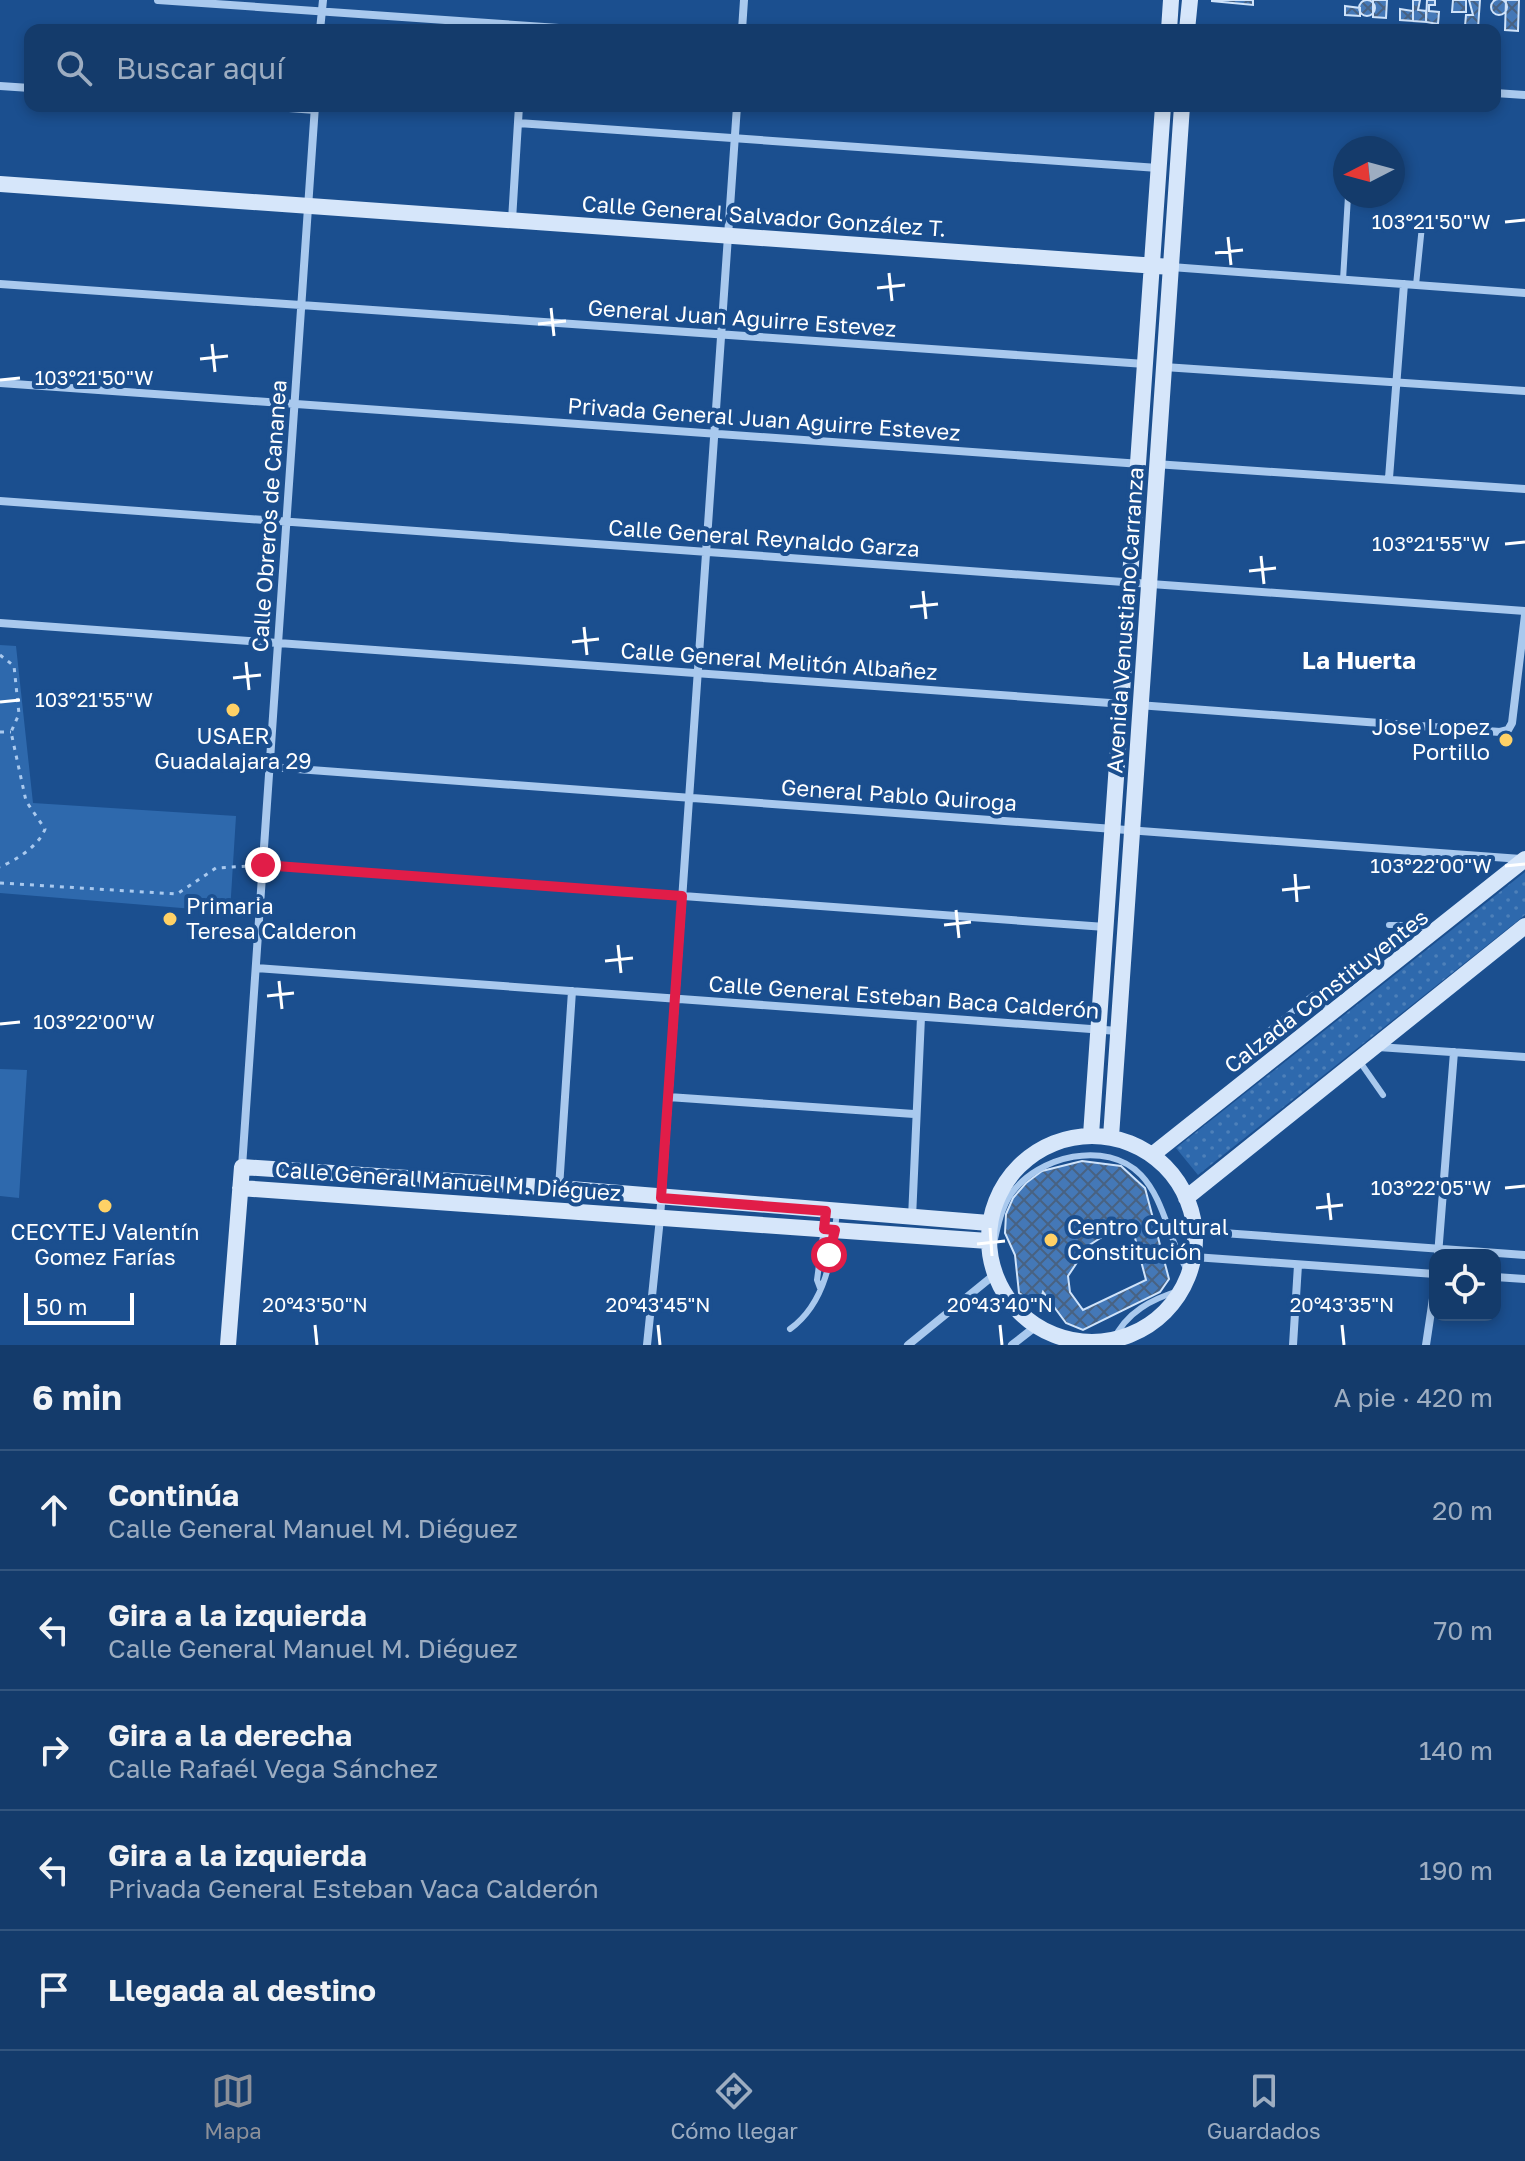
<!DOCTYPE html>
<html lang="es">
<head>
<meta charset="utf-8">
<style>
	:root { --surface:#143b6b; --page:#214673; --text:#f1f3f6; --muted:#9dadc1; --line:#33557e; --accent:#8c9099 }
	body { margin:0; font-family:"Golos Text",sans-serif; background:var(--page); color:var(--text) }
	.controls { position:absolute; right:24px; bottom:24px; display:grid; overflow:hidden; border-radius:16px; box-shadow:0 4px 12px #0003 }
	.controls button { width:72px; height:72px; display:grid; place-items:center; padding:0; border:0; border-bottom:2px solid var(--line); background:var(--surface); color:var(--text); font:40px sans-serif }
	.compass { position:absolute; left:1333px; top:136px; width:72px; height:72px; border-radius:50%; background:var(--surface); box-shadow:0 4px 12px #0003; rotate:264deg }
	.scale { position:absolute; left:24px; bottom:20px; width:110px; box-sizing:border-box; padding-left:8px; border:4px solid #fff; border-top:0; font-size:22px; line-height:28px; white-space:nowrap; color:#fff; -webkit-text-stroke:6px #1b4f8f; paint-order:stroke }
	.stop { position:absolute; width:24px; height:24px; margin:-18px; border:6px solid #e11d48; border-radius:50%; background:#fff }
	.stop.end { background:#e11d48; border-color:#fff; box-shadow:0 2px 8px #0008 }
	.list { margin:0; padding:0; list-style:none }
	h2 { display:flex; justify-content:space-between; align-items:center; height:104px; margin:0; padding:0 32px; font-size:34px }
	h2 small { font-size:26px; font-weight:400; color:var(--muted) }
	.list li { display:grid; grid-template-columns:52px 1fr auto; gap:24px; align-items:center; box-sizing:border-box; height:120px; padding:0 32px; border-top:2px solid var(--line) }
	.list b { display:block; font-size:30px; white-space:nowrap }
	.list p { margin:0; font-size:26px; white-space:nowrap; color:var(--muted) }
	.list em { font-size:26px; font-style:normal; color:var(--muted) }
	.icon { flex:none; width:44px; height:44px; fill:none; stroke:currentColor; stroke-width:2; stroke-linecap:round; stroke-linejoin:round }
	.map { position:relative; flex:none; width:1525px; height:1345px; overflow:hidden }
	.search { position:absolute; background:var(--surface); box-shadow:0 4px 12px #0003; left:24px; right:24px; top:24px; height:88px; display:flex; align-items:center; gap:20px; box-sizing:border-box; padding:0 28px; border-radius:16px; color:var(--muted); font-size:30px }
	.sheet { height:704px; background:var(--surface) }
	nav { display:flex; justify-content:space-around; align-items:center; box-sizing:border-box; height:112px; border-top:2px solid var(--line); background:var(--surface); font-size:22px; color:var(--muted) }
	nav a { display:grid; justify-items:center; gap:4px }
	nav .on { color:var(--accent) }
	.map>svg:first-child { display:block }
</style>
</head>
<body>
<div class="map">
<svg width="1525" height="1345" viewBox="0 0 1525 1345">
	<defs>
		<pattern id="park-dots" width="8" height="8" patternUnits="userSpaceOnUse" patternTransform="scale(2)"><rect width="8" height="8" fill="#2e69ad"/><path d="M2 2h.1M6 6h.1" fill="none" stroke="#4d80b9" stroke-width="1.8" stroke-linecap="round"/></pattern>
		<pattern id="building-cross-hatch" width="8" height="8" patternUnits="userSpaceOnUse" patternTransform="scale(2)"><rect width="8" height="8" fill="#4478b7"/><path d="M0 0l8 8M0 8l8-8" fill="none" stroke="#486282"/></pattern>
	</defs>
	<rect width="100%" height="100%" fill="#1b4f8f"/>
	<path fill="#2e69ad" d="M0,645L16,646L33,803L236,816L230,912L0,893Z
		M0,1069L27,1070L19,1198L0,1196Z"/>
	<path fill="url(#park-dots)" d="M1525,872V915L1198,1175L1176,1148Z"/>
	<path fill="url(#building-cross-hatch)" stroke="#cfe3fa" stroke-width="2" fill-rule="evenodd" d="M1491 7a8 8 0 1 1 16 0a8 8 0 1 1-16 0Z
		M1359 8a8 8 0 1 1 16 0a8 8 0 1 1-16 0Z
		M1212,0H1253V5L1212,1Z
		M1373,0H1387L1386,18L1373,17Z
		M1413,0H1420L1418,10L1426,11V22L1413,21Z
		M1427,0H1435V5H1429V11L1439,12L1438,24L1426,22Z
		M1453,0H1466V12H1452Z
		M1469,0H1480L1478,28L1465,26L1466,15H1473Z
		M1506,0H1519L1518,31L1505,30Z
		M1345,6L1360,8V16L1345,15Z
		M1400,9L1413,11V21L1400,20Z
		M1082,1161L1121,1166L1145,1188L1169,1279L1160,1292L1083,1330L1066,1323L1043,1292L1039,1305L1019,1293L1015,1255L1005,1233L1006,1214L1013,1198L1026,1183L1042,1171ZM1116,1228L1134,1234L1146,1280L1083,1310L1070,1292L1068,1276L1088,1246Z"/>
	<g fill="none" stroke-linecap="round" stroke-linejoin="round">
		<path stroke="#a9c9ee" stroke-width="3" stroke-dasharray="4 6" stroke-linecap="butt" d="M0,655L14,666L19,714L11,732L26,801L45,829C39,846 16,860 0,867
			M0,732H11
			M0,883L177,894L216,868L251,866"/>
		<path stroke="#a9c9ee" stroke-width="6" d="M1343,280L1348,196
			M1416,285L1423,216
			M1389,925H1415L1433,930
			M1249,1047L1313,995L1330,1012
			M1360,1062L1383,1095
			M991,1257C996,1237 999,1211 1011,1194C1038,1156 1106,1139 1141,1175C1165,1200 1169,1243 1189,1273
			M820,1288L817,1280L826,1213
			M790,1329C827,1302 832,1255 837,1212
			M1113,1341C1126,1312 1152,1299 1181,1290"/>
		<path stroke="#a9c9ee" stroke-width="8" d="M158,0L588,30
			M320,30L323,0
			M742,30L744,0
			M0,86L30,88
			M1495,93L1525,95
			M263,106L315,110
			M518,123L1158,168
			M512,220L519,106
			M1171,267L1525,293
			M0,284L1145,364
			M1164,367L1525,391
			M0,383L1141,464
			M1155,464L1525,489
			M1389,478L1404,284
			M0,501L1525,611
			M0,623L1124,704
			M1138,705L1500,732L1508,730L1512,723L1525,615
			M270,767L1521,859
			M263,865L1105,927
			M256,968L1118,1031
			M1378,1047L1525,1057
			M668,1097L914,1114
			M242,1167L315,106
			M559,1188L572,991
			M912,1218L921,1017
			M1195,1231L1525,1255
			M1438,1255L1454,1052
			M1194,1257L1435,1274
			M1495,1277L1525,1279
			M647,1345L660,1218L737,106
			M908,1345L994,1275
			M1012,1345L1035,1327
			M1293,1345L1298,1265
			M1426,1345L1435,1285"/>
		<path stroke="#d6e6fa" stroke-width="16" d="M1169,30L1171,0
			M1187,30L1190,0
			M0,184L1171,267
			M1091,1135L1163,106
			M989 1239a103 103 0 1 1 206 0a103 103 0 1 1-206 0Z
			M1111,1137L1182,106
			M1152,1155L1525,859
			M240,1188L988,1241
			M1186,1198L1525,926
			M228,1345L242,1167L559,1188L989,1223"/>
	</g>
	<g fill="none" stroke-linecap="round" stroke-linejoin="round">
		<path stroke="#e11d48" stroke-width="10" d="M263,865L682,896L661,1198L826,1211L824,1229L835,1230L829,1255"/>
	</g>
	<path fill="none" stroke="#fff" stroke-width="3" d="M1505,222L1525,220M1228,237L1231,265M1215,253L1243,250M889,273L892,301M877,288L905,285M551,308L554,336M538,324L566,321M212,344L215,372M200,359L228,356M0,380L20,378M1505,544L1525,542M1261,556L1264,584M1249,571L1276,568M923,591L926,619M910,607L938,604M584,627L587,655M572,642L599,639M246,662L249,690M233,678L261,675M0,702L20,700M1505,866L1525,864M1295,874L1297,902M1282,890L1310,887M956,910L959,938M944,925L971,922M618,945L621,973M605,961L633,958M279,981L282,1009M267,996L294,993M0,1024L20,1022M1505,1188L1525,1186M1328,1193L1331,1220M1316,1208L1343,1205M990,1228L992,1256M977,1244L1005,1241M315,1325L317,1345M658,1325L660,1345M1000,1325L1002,1345M1342,1325L1344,1345"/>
	<g fill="#ffd166" stroke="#1b4f8f" stroke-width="3">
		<circle cx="233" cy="710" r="8"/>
		<circle cx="1506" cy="740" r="8"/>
		<circle cx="170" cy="919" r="8"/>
		<circle cx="105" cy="1206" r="8"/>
		<circle cx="1051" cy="1240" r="8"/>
	</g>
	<g text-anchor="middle" stroke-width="8" stroke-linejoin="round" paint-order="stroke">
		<g font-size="22" fill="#fff" stroke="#1b4f8f">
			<text transform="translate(764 216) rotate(4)" y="8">Calle General Salvador González T.</text>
			<text transform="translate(742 318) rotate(4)" y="8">General Juan Aguirre Estevez</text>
			<text transform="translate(764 419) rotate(4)" y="8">Privada General Juan Aguirre Estevez</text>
			<text transform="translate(269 516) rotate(-86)" y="8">Calle Obreros de Cananea</text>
			<text transform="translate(764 538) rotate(4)" y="8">Calle General Reynaldo Garza</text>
			<text transform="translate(1125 620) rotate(-86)" y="8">Avenida Venustiano Carranza</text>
			<text transform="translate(779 661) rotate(4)" y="8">Calle General Melitón Albañez</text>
			<text transform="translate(899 795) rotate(4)" y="8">General Pablo Quiroga</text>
			<text transform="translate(1326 991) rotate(-38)" y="8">Calzada Constituyentes</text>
			<text transform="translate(904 997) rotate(4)" y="8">Calle General Esteban Baca Calderón</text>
			<text transform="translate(448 1181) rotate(4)" y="8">Calle General Manuel M. Diéguez</text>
		</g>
		<g font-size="22" fill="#fff" stroke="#1b4f8f">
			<text x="1490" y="735" text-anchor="end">Jose Lopez<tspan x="1490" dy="25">Portillo</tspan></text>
			<text x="233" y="744">USAER<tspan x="233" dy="25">Guadalajara 29</tspan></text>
			<text x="186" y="914" text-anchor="start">Primaria<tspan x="186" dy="25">Teresa Calderon</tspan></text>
			<text x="1067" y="1235" text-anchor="start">Centro Cultural<tspan x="1067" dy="25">Constitución</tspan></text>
			<text x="105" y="1240">CECYTEJ Valentín<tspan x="105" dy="25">Gomez Farías</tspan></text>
		</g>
		<g font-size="24" font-weight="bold" fill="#fff" stroke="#1b4f8f">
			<text x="1359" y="669">La Huerta</text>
		</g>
	</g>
	<g font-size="20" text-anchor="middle" fill="#fff" stroke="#1b4f8f" stroke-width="8" stroke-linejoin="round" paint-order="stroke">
		<text x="1431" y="229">103°21'50"W</text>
		<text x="94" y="385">103°21'50"W</text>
		<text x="1431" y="551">103°21'55"W</text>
		<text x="94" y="707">103°21'55"W</text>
		<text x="1431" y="873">103°22'00"W</text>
		<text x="94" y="1029">103°22'00"W</text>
		<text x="1431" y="1195">103°22'05"W</text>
		<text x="315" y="1312">20°43'50"N</text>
		<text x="658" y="1312">20°43'45"N</text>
		<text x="1000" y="1312">20°43'40"N</text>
		<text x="1342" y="1312">20°43'35"N</text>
	</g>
</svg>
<div class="controls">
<button><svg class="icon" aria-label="locate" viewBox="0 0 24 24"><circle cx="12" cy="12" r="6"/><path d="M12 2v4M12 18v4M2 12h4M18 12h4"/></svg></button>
</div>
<svg class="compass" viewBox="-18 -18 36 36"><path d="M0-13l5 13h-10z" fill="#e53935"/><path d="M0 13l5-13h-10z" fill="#9dadc1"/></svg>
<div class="scale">50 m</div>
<div class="stop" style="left:829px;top:1255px"></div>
<div class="stop end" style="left:263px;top:865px"></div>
<div class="search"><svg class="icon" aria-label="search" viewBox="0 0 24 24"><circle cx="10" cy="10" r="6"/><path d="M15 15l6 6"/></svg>Buscar aquí</div>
</div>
<section class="sheet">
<h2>6 min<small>A pie · 420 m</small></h2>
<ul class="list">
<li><svg class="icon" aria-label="ahead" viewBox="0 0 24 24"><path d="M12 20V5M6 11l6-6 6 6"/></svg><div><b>Continúa</b><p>Calle General Manuel M. Diéguez</p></div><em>20 m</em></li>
<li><svg class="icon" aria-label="left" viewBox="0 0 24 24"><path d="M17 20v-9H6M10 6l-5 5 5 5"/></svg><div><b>Gira a la izquierda</b><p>Calle General Manuel M. Diéguez</p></div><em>70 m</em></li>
<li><svg class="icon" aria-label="right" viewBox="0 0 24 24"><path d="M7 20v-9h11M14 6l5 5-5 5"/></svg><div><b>Gira a la derecha</b><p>Calle Rafaél Vega Sánchez</p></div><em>140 m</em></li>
<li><svg class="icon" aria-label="left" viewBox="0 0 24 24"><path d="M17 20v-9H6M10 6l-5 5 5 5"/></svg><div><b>Gira a la izquierda</b><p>Privada General Esteban Vaca Calderón</p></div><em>190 m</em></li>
<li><svg class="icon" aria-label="arrive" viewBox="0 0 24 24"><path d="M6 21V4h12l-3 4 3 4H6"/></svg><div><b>Llegada al destino</b></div></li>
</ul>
</section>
<nav>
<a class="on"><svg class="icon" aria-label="map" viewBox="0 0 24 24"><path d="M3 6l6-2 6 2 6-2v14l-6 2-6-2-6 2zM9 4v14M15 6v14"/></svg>Mapa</a>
<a><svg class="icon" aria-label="directions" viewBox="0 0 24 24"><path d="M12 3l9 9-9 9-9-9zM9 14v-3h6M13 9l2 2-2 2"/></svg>Cómo llegar</a>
<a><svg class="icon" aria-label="saved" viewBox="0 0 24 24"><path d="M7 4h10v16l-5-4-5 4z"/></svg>Guardados</a>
</nav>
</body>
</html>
